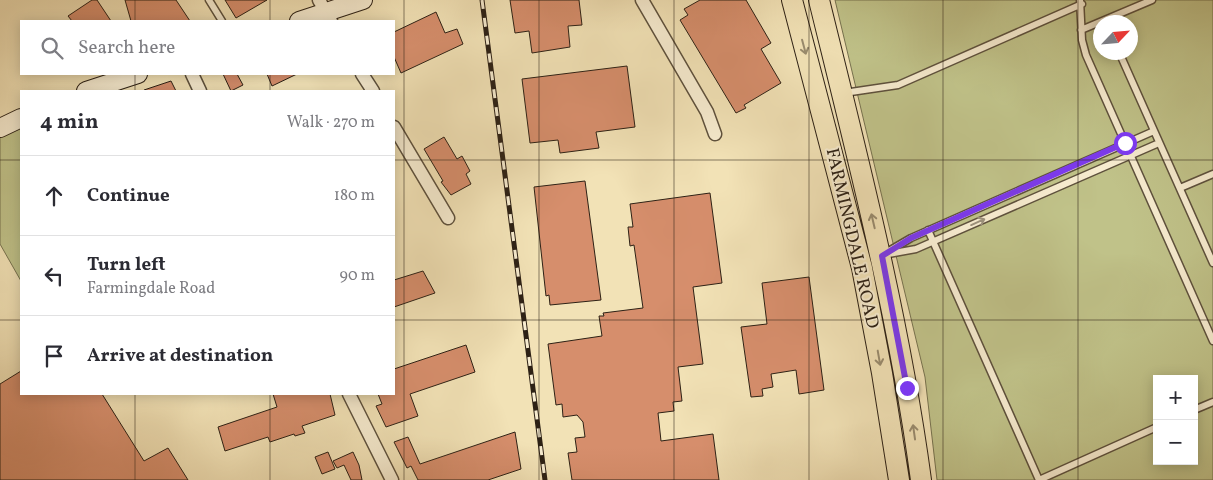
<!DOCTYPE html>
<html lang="en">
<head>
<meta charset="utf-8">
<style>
	:root { --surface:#fff; --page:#f2f2f3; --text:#2b2b33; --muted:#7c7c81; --line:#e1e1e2 }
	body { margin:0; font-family:Vollkorn,serif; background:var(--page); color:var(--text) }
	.controls { position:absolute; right:15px; bottom:15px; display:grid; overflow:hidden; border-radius:0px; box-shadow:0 2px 12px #0003 }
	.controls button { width:45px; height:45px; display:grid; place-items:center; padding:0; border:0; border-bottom:1px solid var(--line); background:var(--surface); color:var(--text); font:25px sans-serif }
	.compass { position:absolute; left:1093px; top:15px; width:45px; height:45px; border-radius:50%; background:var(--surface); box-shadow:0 2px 12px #0003; rotate:64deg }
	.stop { position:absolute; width:15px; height:15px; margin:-11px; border:4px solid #7c3aed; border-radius:50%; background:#fff }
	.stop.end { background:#7c3aed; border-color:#fff; box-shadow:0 1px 5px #0008 }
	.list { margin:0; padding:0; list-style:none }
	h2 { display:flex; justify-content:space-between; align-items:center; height:65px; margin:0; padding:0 20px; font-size:21px }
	h2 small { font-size:16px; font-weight:400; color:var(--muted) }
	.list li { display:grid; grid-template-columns:32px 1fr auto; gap:15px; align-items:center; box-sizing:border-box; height:80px; padding:0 20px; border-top:1px solid var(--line) }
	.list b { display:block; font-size:19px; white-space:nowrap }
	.list p { margin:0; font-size:16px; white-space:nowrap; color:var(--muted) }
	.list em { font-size:16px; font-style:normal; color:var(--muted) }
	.icon { flex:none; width:28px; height:28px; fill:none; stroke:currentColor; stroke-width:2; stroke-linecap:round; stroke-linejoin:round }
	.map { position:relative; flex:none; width:1213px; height:480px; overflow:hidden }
	.search { position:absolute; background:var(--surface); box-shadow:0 2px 12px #0003; left:20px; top:20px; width:375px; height:55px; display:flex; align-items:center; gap:12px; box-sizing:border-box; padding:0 18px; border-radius:0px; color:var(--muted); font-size:19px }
	.panel { position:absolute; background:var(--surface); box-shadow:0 2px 12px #0003; left:20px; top:90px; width:375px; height:305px; border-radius:0px }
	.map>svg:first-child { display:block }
</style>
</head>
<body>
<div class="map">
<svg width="1213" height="480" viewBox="0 0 1213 480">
	<rect width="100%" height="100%" fill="#f2e2b6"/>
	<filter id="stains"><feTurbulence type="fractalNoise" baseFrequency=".004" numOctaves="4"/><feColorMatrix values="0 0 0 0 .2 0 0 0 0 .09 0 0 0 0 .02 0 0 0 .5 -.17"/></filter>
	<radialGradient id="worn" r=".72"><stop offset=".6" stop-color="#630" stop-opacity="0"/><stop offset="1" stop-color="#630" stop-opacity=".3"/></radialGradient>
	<path fill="#c0c289" stroke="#76724f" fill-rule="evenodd" d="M835,0H1213V480H937L925,377ZM1100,22H1130V52H1100ZM1157,379H1194V461H1157Z
		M21,120V281L0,244V124Z"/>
	<path fill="#d68e6c" stroke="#2d2115" d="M92,0H97L111,21H72L68,16Z
		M125,0H176L190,21H131Z
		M225,0H267L236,18Z
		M510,0H579L582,25L568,26L570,47L532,53L529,31L515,33Z
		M700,0H746L771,43L761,49L781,83L744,105L746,108L736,113L680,20L688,15L684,9Z
		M436,12L445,33L457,29L463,44L401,73L394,57V32Z
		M627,66L635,127L596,132L599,148L560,153L558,140L530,143L522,79Z
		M223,74H237L243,85L231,91Z
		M267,74H297L272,86Z
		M171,81L176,91H144V90Z
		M444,137L457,159L462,156L470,171L466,174L471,184L451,195L441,182L443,181L424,149Z
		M585,181L601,300L550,305L549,295L546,296L534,187Z
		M710,193L722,283L693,287L703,364L678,367L682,401L673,402L674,411L658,413L661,441L713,434L719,480H572L568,453L577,452L575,438L585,437L583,422L577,415L563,417L562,404L556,405L548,344L602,336L599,316H604L603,313L643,308L634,245L630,246L628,227H633L630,204Z
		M423,271L435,293L394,307V280Z
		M809,277L824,390L799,394L796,370L771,374L773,387L762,389L763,396L751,397L741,327L767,324L762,283Z
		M466,345L475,372L410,394L418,416L386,427L376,406L382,404L378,394H394V369Z
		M21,371V394H102L144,461L168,448L188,480H0V384Z
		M273,394H330L335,415L302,426L305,433L295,436L294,434L270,442L268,437L225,451L218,427L277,407Z
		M515,432L521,469L488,480H418L411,466L407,468L394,442L408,437L420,464Z
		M328,452L335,469L322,474L315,457Z
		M353,452L359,465L362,480H351L344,465L337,468L333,461Z"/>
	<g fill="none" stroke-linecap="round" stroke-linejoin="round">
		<defs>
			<path id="lane" d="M209,0L222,21
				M1080,0L1082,40L1086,55L1213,341
				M1081,30L1152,0
				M1119,52L1213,263
				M844,93L898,85L1082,4
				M1180,188L1213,174
				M928,230L1039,480
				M887,252L911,238L1154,131
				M883,255L916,249L1159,143
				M1194,410L1213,402
				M1039,480L1157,427"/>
			<path id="street" d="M319,0L331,21
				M642,0L707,112L715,134
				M192,74L200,91
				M362,74L373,91
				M394,127L448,218
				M349,394L392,480"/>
			<path id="secondary" d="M299,21L363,0
				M86,91L138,74
				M0,128L21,118"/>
			<path id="primary" d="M792,0L862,268L882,373L899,480
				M819,0C858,159 899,317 921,480"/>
		</defs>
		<use href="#lane" stroke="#5e513d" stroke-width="9"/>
		<use href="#street" stroke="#5e513d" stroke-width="15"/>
		<use href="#secondary" stroke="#2d2115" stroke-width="20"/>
		<use href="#primary" stroke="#2d2115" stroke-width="22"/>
		<use href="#lane" stroke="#f7ecd0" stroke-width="6"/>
		<use href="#street" stroke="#f7ecd0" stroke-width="12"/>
		<use href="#secondary" stroke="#f7ecd0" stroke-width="18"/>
		<use href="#primary" stroke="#f2e2b6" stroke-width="20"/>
		<defs>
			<path id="rail" d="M482,0L545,480"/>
		</defs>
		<use href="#rail" stroke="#2d2115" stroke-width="5"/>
		<use href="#rail" stroke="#f7ecd0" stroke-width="3" stroke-dasharray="9" stroke-linecap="butt"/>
	</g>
	<defs><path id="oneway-shaft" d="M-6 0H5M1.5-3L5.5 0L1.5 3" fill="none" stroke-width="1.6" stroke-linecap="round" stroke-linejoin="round" transform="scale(1.25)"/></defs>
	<g stroke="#998b6e">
		<use href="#oneway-shaft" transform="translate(804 47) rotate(75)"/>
		<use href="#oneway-shaft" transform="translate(873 221) rotate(-103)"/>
		<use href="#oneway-shaft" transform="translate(879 358) rotate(80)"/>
		<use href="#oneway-shaft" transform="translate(914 432) rotate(-98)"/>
	</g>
	<use stroke="#9c917c" href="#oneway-shaft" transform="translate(978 222) rotate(-24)"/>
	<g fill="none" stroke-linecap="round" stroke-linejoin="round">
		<path stroke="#7c3aed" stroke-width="6" d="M907,388L882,256L911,238L1125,143"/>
	</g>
	<path fill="none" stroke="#2d2115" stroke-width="1" stroke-opacity="0.55" d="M135,0V21M270,0V21M404,0V480M539,0V480M674,0V480M809,0V480M943,0V480M1078,0V480M135,74V91M270,74V91M0,160H21M394,160H1213M0,320H21M394,320H1213M135,394V480M270,394V480"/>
	<g text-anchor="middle" stroke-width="4" stroke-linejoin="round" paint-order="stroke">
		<g font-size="18" fill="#2d2115" stroke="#f7ecd0">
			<text transform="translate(853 238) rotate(77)" y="6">FARMINGDALE ROAD</text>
		</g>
	</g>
	<rect width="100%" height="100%" filter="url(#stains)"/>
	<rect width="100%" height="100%" fill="url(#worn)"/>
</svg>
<div class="controls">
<button>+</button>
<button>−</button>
</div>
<svg class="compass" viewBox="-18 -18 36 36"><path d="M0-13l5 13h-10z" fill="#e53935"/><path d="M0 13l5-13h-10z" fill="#7c7c81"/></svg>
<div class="stop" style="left:1125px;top:143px"></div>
<div class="stop end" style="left:907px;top:388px"></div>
<div class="search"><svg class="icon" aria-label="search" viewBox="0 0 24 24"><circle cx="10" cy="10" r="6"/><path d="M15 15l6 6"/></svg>Search here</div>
<section class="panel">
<h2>4 min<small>Walk · 270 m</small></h2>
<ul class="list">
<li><svg class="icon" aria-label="ahead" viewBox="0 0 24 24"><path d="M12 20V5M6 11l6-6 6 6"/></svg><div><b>Continue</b></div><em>180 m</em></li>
<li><svg class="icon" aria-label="left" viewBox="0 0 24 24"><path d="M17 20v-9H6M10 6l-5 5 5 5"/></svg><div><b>Turn left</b><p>Farmingdale Road</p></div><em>90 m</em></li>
<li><svg class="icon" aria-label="arrive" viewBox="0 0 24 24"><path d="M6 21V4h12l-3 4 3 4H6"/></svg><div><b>Arrive at destination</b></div></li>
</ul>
</section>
</div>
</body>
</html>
